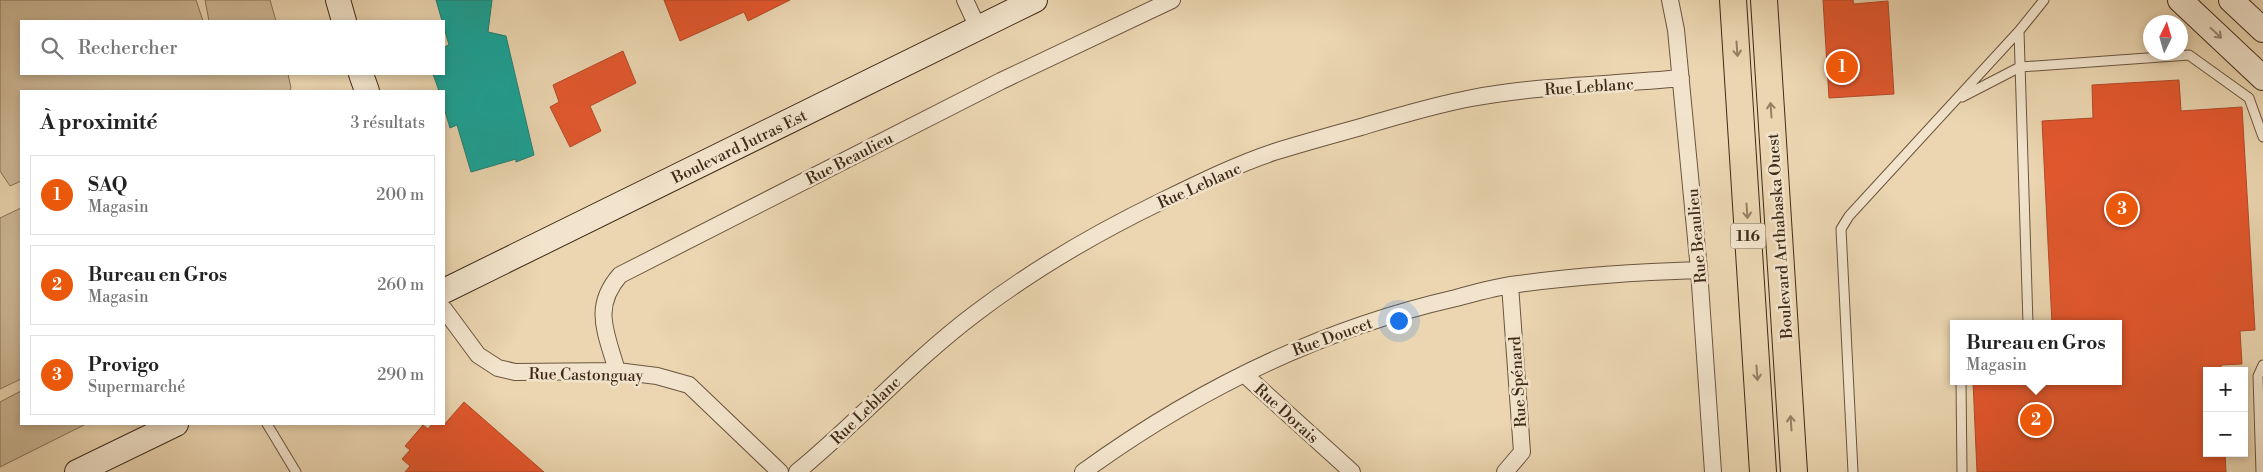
<!DOCTYPE html>
<html lang="fr">
<head>
<meta charset="utf-8">
<style>
	:root { --surface:#fff; --page:#f6f6f6; --text:#222; --muted:#767676; --line:#e0e0e0; --accent:#ea580c }
	body { margin:0; font-family:"Libre Bodoni",serif; background:var(--page); color:var(--text) }
	.controls { position:absolute; right:15px; bottom:15px; display:grid; overflow:hidden; border-radius:0px; box-shadow:0 2px 8px #0003 }
	.controls button { width:45px; height:45px; display:grid; place-items:center; padding:0; border:0; border-bottom:1px solid var(--line); background:var(--surface); color:var(--text); font:25px sans-serif }
	.compass { position:absolute; left:2143px; top:15px; width:45px; height:45px; border-radius:50%; background:var(--surface); box-shadow:0 2px 8px #0003; rotate:5deg }
	.you { position:absolute; left:1398px; top:320px; width:18px; height:18px; margin:-12px; border:4px solid #fff; border-radius:50%; background:#1a73e8; box-shadow:0 0 0 8px #1a73e833 }
	.badge { display:grid; place-items:center; width:32px; height:32px; border-radius:50%; background:var(--accent); color:#fff; font-size:16px; font-weight:700 }
	.pin { position:absolute; translate:-50% -50%; border:2px solid #fff; box-shadow:0 1px 5px #0006 }
	.popup { position:absolute; left:1950px; top:320px; width:172px; height:65px; box-sizing:border-box; display:grid; place-content:center; border-radius:0px; background:var(--surface); filter:drop-shadow(0 1px 4px #0005); font-size:16px; white-space:nowrap; color:var(--muted) }
	.popup b { font-size:19px; color:var(--text) }
	.popup::after { content:''; position:absolute; left:50%; top:100%; margin-left:-10px; border:10px solid transparent; border-top-color:var(--surface) }
	.list { margin:0; padding:0; list-style:none }
	h2 { display:flex; justify-content:space-between; align-items:center; height:65px; margin:0; padding:0 20px; font-size:21px }
	h2 small { font-size:16px; font-weight:400; color:var(--muted) }
	.list li { display:grid; grid-template-columns:32px 1fr auto; gap:15px; align-items:center; box-sizing:border-box; height:80px; margin:0 10px 10px; padding:0 10px; border:1px solid var(--line); border-radius:0px }
	.list b { display:block; font-size:19px; white-space:nowrap }
	.list p { margin:0; font-size:16px; white-space:nowrap; color:var(--muted) }
	.list em { font-size:16px; font-style:normal; color:var(--muted) }
	.icon { flex:none; width:28px; height:28px; fill:none; stroke:currentColor; stroke-width:2; stroke-linecap:round; stroke-linejoin:round }
	.map { position:relative; flex:none; width:2263px; height:472px; overflow:hidden }
	.search { position:absolute; background:var(--surface); box-shadow:0 2px 8px #0003; left:20px; top:20px; width:425px; height:55px; display:flex; align-items:center; gap:12px; box-sizing:border-box; padding:0 18px; border-radius:0px; color:var(--muted); font-size:19px }
	.panel { position:absolute; background:var(--surface); box-shadow:0 2px 8px #0003; left:20px; top:90px; width:425px; height:335px; border-radius:0px }
	.map>svg:first-child { display:block }
</style>
</head>
<body>
<div class="map">
<svg width="2263" height="472" viewBox="0 0 2263 472">
	<rect width="100%" height="100%" fill="#ebd6b1"/>
	<filter id="stains"><feTurbulence type="fractalNoise" baseFrequency=".004" numOctaves="4"/><feColorMatrix values="0 0 0 0 .2 0 0 0 0 .09 0 0 0 0 .02 0 0 0 .5 -.17"/></filter>
	<radialGradient id="worn" r=".72"><stop offset=".6" stop-color="#630" stop-opacity="0"/><stop offset="1" stop-color="#630" stop-opacity=".3"/></radialGradient>
	<path fill="#ceb997" stroke="#877258" d="M0,0H196L203,21H21V74H288L291,88L289,91H21V181L10,186L0,171Z
		M205,0H270L276,21H209Z
		M21,208V379L0,389V218Z
		M21,391V424H86L0,467V402Z"/>
	<path fill="#e4572e" stroke="#b34a28" d="M664,0H790L748,21L744,12L680,41Z
		M1823,0H1853L1854,4L1888,1L1894,94L1829,98Z
		M623,51L636,83L590,106L601,131L570,147L550,107L559,102L553,85Z
		M2179,80L2181,111L2242,107L2255,330L2240,331L2242,364L2221,365V371H2207V453H2225L2226,472H1977L1973,381H2118V324H2052L2042,121L2093,118L2092,85Z
		M464,402L544,472H405L410,466L402,459L410,450L405,446L423,425L428,429L432,424H440L443,426Z"/>
	<path fill="#17a398" stroke="#237f72" d="M436,0H492L488,32L506,36L534,155L516,162V159L471,172L457,125L450,128L444,108V91H439L433,74H444V47L449,45Z"/>
	<g fill="none" stroke-linecap="round" stroke-linejoin="round">
		<defs>
			<path id="lane" d="M2019,31L2028,324
				M1962,97L2020,67L2189,55L2249,98L2263,137
				M1961,381L1962,472
				M267,424L296,472
				M1853,472L1841,229L1849,216L2019,31L2044,0
				M2261,472L2258,376L2263,365"/>
			<path id="street" d="M965,0L978,28
				M1670,0L1676,30L1699,270L1713,472
				M444,309L478,355L498,368L515,372L617,371L657,376L689,385L780,472
				M617,371C607,334 591,308 620,275L1001,81L1172,0
				M1244,374L1352,472
				M797,472C859,421 912,361 976,313C1034,269 1094,234 1160,202C1197,184 1235,165 1274,152C1303,143 1332,135 1361,127C1398,116 1434,105 1472,98C1541,85 1611,85 1681,78
				M1083,472C1196,390 1320,329 1456,298C1474,293 1493,288 1511,285C1574,276 1636,272 1699,270
				M1505,472L1522,452L1510,285"/>
			<path id="secondary" d="M338,0L344,21
				M2180,0L2263,78
				M2231,0L2263,30
				M361,74L367,91
				M444,291L1035,0
				M77,472L176,424"/>
			<path id="primary" d="M1733,0L1763,472
				M1764,0L1794,472"/>
		</defs>
		<use href="#lane" stroke="#6b553f" stroke-width="11"/>
		<use href="#street" stroke="#6b553f" stroke-width="18"/>
		<use href="#secondary" stroke="#402a19" stroke-width="26"/>
		<use href="#primary" stroke="#402a19" stroke-width="28"/>
		<use href="#lane" stroke="#f2e4cc" stroke-width="9"/>
		<use href="#street" stroke="#f2e4cc" stroke-width="16"/>
		<use href="#secondary" stroke="#f2e4cc" stroke-width="24"/>
		<use href="#primary" stroke="#ebd6b1" stroke-width="26"/>
	</g>
	<defs><path id="oneway-shaft" d="M-6 0H5M1.5-3L5.5 0L1.5 3" fill="none" stroke-width="1.6" stroke-linecap="round" stroke-linejoin="round" transform="scale(1.25)"/></defs>
	<use stroke="#998772" href="#oneway-shaft" transform="translate(2216 33) rotate(43)"/>
	<g stroke="#968065">
		<use href="#oneway-shaft" transform="translate(1737 49) rotate(86)"/>
		<use href="#oneway-shaft" transform="translate(1771 110) rotate(-94)"/>
		<use href="#oneway-shaft" transform="translate(1747 211) rotate(86)"/>
		<use href="#oneway-shaft" transform="translate(1757 373) rotate(86)"/>
		<use href="#oneway-shaft" transform="translate(1791 423) rotate(-94)"/>
	</g>
	<g text-anchor="middle" stroke-width="5" stroke-linejoin="round" paint-order="stroke">
		<rect fill="#f2e4cc" stroke="#75624f" stroke-width="1" x="1730.5" y="223.5" width="35" height="25" rx="4"/>
		<g font-size="15" font-weight="bold" fill="#402a19">
			<text x="1748" y="241">116</text>
		</g>
		<g font-size="16" fill="#402a19" stroke="#f2e4cc">
			<text transform="translate(1589 86) rotate(-4)" y="6">Rue Leblanc</text>
			<text transform="translate(739 146) rotate(-26)" y="6">Boulevard Jutras Est</text>
			<text transform="translate(849 158) rotate(-27)" y="6">Rue Beaulieu</text>
			<text transform="translate(1199 185) rotate(-24)" y="6">Rue Leblanc</text>
			<text transform="translate(1696 236) rotate(-95)" y="6">Rue Beaulieu</text>
			<text transform="translate(1779 236) rotate(-94)" y="6">Boulevard Arthabaska Ouest</text>
			<text transform="translate(1332 336) rotate(-20)" y="6">Rue Doucet</text>
			<text transform="translate(586 374) rotate(1)" y="6">Rue Castonguay</text>
			<text transform="translate(1517 382) rotate(-94)" y="6">Rue Spénard</text>
			<text transform="translate(865 410) rotate(-44)" y="6">Rue Leblanc</text>
			<text transform="translate(1287 413) rotate(42)" y="6">Rue Dorais</text>
		</g>
	</g>
	<rect width="100%" height="100%" filter="url(#stains)"/>
	<rect width="100%" height="100%" fill="url(#worn)"/>
</svg>
<div class="controls">
<button>+</button>
<button>−</button>
</div>
<svg class="compass" viewBox="-18 -18 36 36"><path d="M0-13l5 13h-10z" fill="#e53935"/><path d="M0 13l5-13h-10z" fill="#767676"/></svg>
<div class="you"></div>
<div class="pin badge" style="left:1842px;top:67px">1</div>
<div class="pin badge" style="left:2036px;top:420px">2</div>
<div class="popup"><b>Bureau en Gros</b>Magasin</div>
<div class="pin badge" style="left:2122px;top:209px">3</div>
<div class="search"><svg class="icon" aria-label="search" viewBox="0 0 24 24"><circle cx="10" cy="10" r="6"/><path d="M15 15l6 6"/></svg>Rechercher</div>
<section class="panel">
<h2>À proximité<small>3 résultats</small></h2>
<ul class="list">
<li><span class="badge">1</span><div><b>SAQ</b><p>Magasin</p></div><em>200 m</em></li>
<li><span class="badge">2</span><div><b>Bureau en Gros</b><p>Magasin</p></div><em>260 m</em></li>
<li><span class="badge">3</span><div><b>Provigo</b><p>Supermarché</p></div><em>290 m</em></li>
</ul>
</section>
</div>
</body>
</html>
